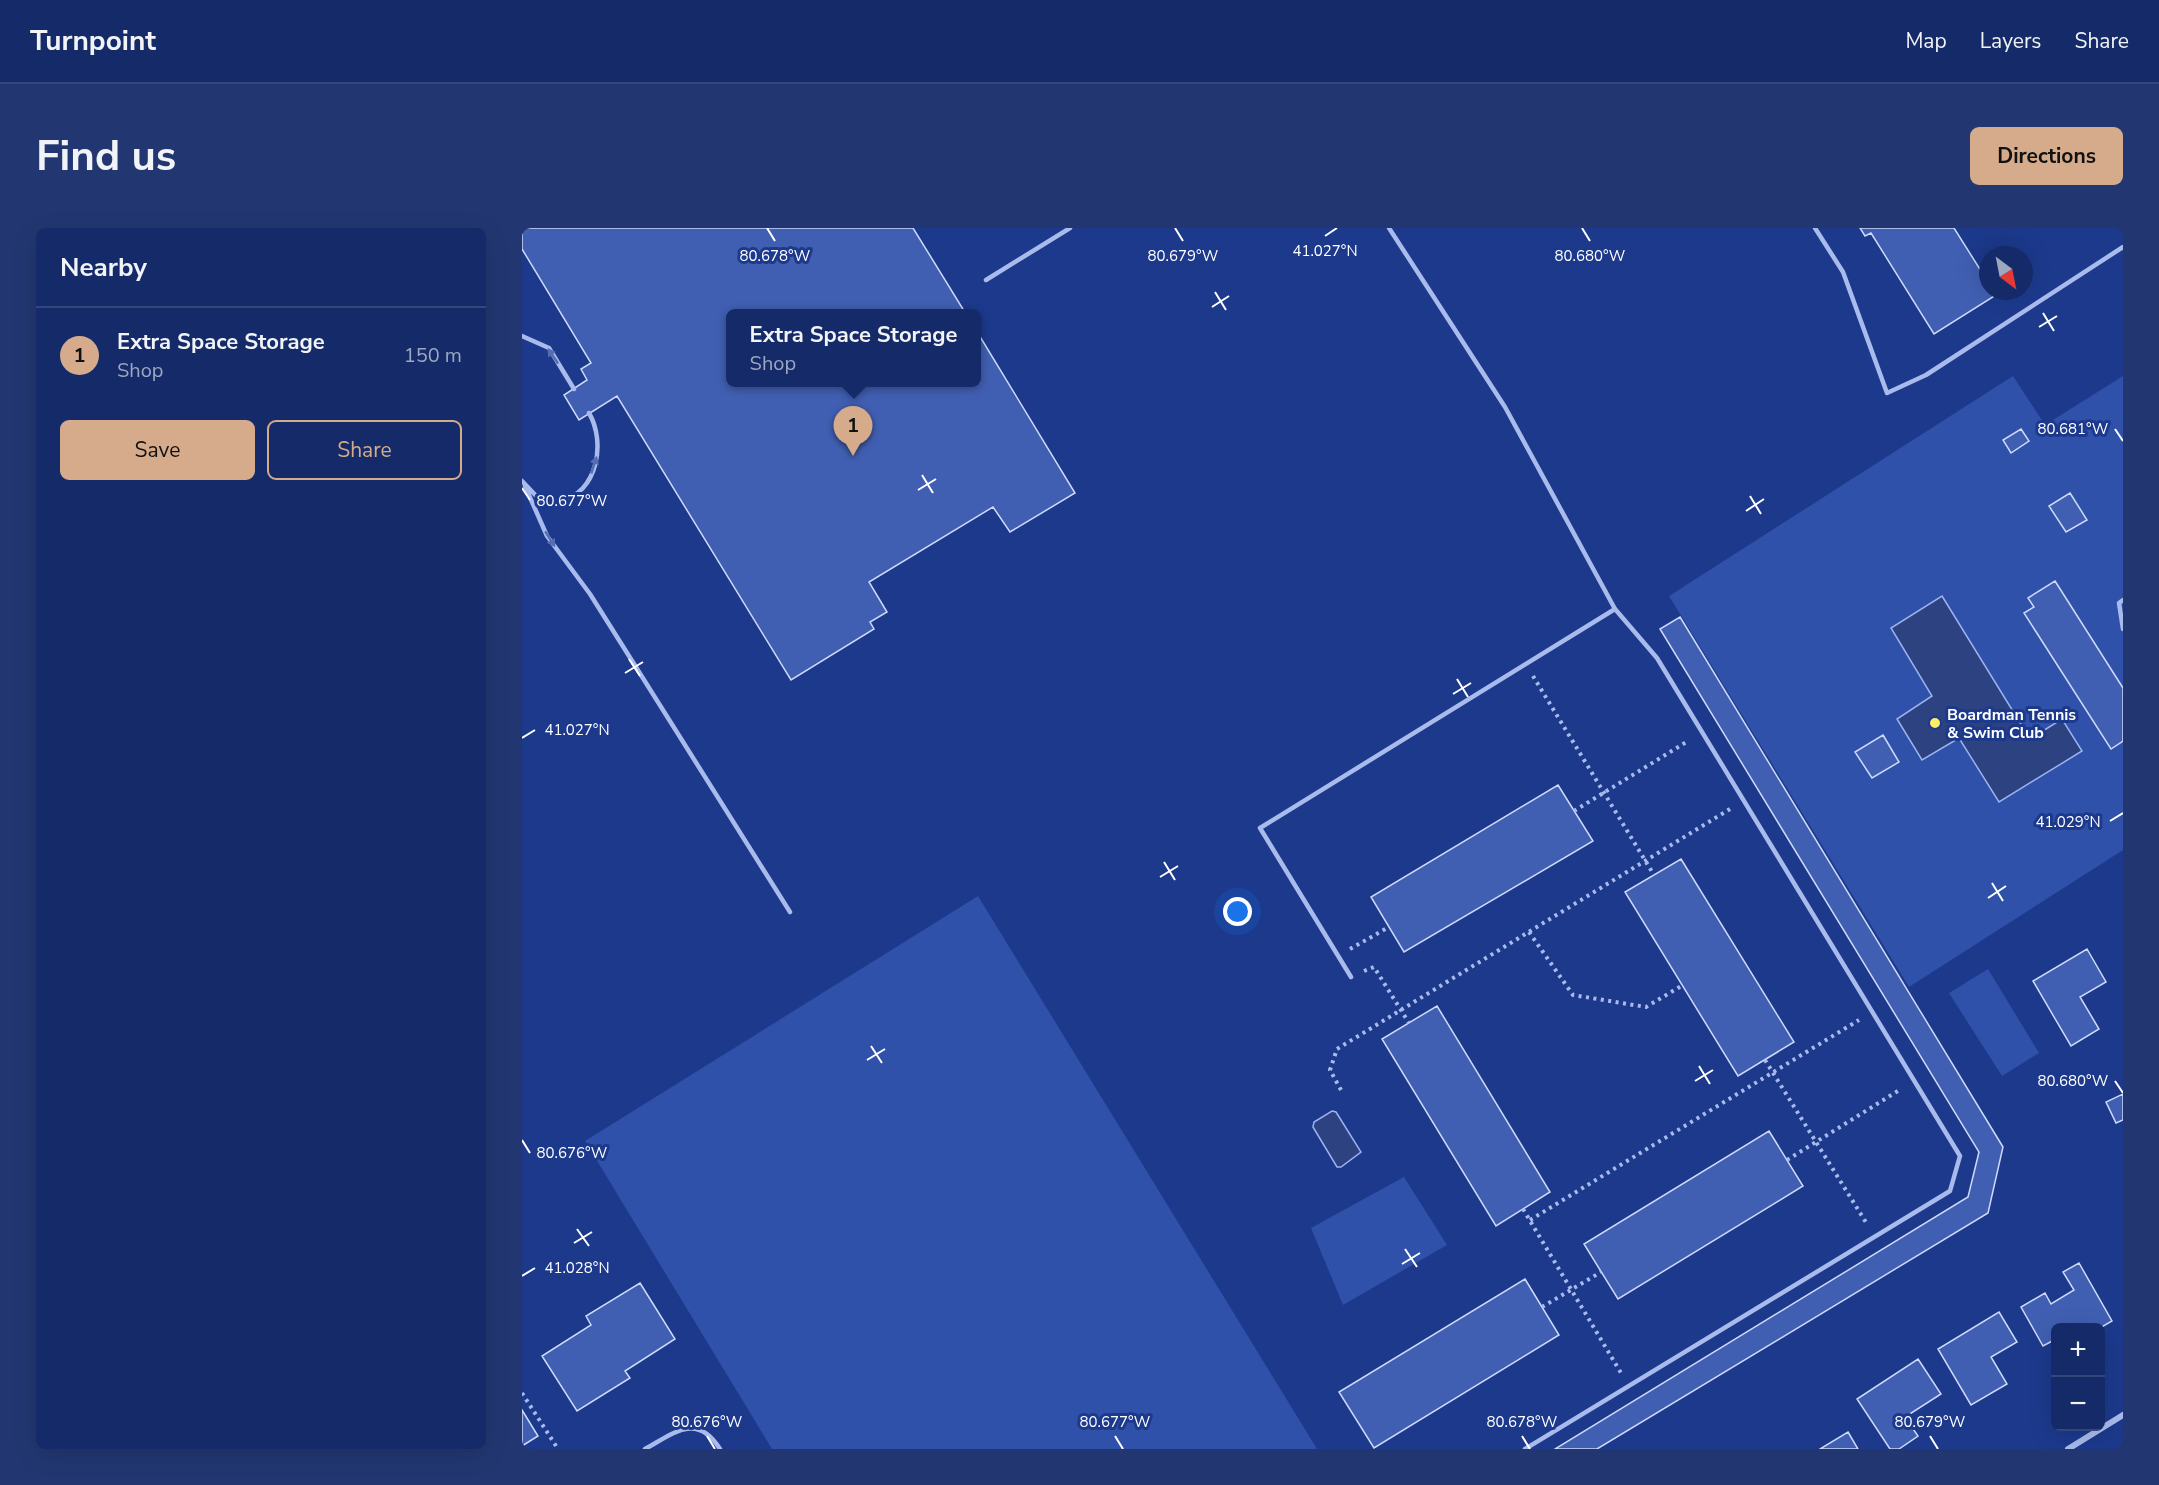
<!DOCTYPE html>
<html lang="en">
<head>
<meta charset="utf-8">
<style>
	:root { --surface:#152b69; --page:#223771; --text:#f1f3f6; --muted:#9da7c0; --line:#34477d; --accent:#d6ab8b }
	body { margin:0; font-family:"Nunito Sans",sans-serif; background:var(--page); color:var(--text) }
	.controls { position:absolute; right:18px; bottom:18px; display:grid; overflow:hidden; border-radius:9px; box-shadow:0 6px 24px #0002 }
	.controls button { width:54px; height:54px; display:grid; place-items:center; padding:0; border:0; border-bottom:2px solid var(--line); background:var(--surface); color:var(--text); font:30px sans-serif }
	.compass { position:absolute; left:1457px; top:18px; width:54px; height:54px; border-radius:50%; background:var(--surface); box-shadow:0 6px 24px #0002; rotate:148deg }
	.you { position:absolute; left:716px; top:684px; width:21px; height:21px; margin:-15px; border:4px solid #fff; border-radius:50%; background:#1a73e8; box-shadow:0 0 0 9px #1a73e833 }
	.badge { display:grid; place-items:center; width:39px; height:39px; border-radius:50%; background:var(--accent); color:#111; font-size:20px; font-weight:700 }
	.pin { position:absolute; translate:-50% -50px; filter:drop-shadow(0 2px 3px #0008) }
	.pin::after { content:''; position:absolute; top:32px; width:21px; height:18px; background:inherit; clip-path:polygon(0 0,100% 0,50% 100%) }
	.popup { position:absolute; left:204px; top:81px; width:255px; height:78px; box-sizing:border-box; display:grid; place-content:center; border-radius:9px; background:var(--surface); filter:drop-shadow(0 2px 4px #0005); font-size:20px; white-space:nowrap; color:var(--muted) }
	.popup b { font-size:22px; color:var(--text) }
	.popup::after { content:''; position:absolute; left:50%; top:100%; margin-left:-12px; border:12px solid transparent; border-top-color:var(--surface) }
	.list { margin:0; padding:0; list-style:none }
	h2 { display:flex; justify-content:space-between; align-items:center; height:78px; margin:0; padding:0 24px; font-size:26px }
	h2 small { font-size:20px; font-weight:400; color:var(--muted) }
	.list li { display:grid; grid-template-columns:39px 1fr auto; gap:18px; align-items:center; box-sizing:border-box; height:96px; padding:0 24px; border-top:2px solid var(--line) }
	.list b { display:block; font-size:22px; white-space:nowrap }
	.list p { margin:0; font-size:20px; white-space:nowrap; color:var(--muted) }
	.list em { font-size:20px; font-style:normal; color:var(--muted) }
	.actions { display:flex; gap:12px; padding:18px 24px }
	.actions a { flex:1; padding:14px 0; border:2px solid var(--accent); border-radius:9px; text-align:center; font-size:21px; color:var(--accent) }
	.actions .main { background:var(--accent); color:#111 }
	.map { position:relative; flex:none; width:1601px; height:1221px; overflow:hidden; border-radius:9px }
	header { display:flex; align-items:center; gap:36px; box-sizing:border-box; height:84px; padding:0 30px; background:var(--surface); border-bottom:2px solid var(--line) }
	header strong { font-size:28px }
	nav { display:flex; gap:33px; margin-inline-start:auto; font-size:21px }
	.intro { display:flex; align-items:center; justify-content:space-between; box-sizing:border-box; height:144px; padding:0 36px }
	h1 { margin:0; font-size:42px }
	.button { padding:15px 27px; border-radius:9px; background:var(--accent); color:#111; font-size:21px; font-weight:700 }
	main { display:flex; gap:36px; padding:0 36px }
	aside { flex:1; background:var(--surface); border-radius:9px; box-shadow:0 6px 24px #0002 }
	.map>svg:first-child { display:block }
</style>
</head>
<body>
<header>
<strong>Turnpoint</strong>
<nav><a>Map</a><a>Layers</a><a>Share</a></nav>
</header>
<div class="intro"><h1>Find us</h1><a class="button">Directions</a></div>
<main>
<aside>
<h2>Nearby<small></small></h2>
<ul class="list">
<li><span class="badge">1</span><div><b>Extra Space Storage</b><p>Shop</p></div><em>150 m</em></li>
</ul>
<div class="actions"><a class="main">Save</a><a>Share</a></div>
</aside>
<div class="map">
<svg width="1601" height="1221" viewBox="0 0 1601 1221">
	<rect width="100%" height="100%" fill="#1c398c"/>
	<path fill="#3051aa" d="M1491,148L1523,197L1601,148V622L1387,759L1147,368Z
		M456,668L795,1221H250L63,913Z
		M1466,741L1517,825L1480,848L1427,765Z
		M882,949L925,1017L821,1077L789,1000Z"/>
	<path fill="#2d4280" stroke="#9cb3ef" stroke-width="1.5" d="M1420,368L1508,511L1540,491L1560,523L1477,574L1437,510L1400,532L1375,491L1410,468L1369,400Z
		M810,883L814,884L839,924L819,939H815L791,899L792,894Z"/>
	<path fill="#415fb2" stroke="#cedaf9" stroke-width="1.5" d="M0,0H391L444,86H208V154H454V102L553,265L488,304L471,279L347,354L365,384L348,394L352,401L269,452L95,168L57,192L42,167L65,152L59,141L69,135L0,21Z
		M1338,0H1432L1466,54V63H1472L1474,67L1412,106L1349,5L1343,8Z
		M1499,201L1507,213L1489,225L1481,212Z
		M1548,265L1565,292L1544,304L1527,278Z
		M1533,353L1601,460V513L1589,521L1502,385L1512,379L1506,370Z
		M1158,389L1481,919L1466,985L1075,1221H1033L1446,969L1457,924L1138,401Z
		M1361,507L1377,534L1350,550L1333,524Z
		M1036,557L1071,613L882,724L849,669Z
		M1159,631L1272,814L1216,848L1103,664Z
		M1565,721L1584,754L1558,769L1577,801L1549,818L1511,753Z
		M915,778L1028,964L974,998L860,811Z
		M1601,866V892L1594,895L1584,874Z
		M1247,903L1281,958L1096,1071L1062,1016Z
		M1557,1035L1590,1093L1578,1100H1534V1111L1521,1118L1499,1079L1523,1065L1529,1076L1552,1062L1541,1044Z
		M1003,1051L1037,1107L852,1220L817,1164Z
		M118,1055L153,1111L103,1143L108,1150L55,1183L20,1128L69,1097L64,1088Z
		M1477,1084L1495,1114L1469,1129L1485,1156L1449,1177L1416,1121Z
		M1396,1131L1419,1166L1383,1189L1396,1208L1377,1221H1368L1335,1171Z
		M0,1182L16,1208L0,1218Z
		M1326,1204L1336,1221H1298Z"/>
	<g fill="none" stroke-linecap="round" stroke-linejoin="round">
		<path stroke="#a9bbed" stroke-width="4" stroke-dasharray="3 4.5" stroke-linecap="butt" d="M1011,448L1132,647
			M1052,583L1166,513
			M1007,704L1051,767L1124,779L1161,757
			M828,721L867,699
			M842,743L852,739L887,795
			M1243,832L1345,996
			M819,862L808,842L815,821L1208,581
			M1265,932L1379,861
			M1001,981L1099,1145
			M1008,992L1337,792
			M1020,1079L1079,1044
			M0,1165L36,1221"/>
		<path stroke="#a9bbed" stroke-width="4.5" d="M867,0L983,179L1093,381L1135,430L1438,928L1428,963L1003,1221
			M1293,0L1321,44L1365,165L1404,147L1601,19
			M464,52L548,0
			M0,108L27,120L52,161
			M0,253L19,273C25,273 32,275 38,273C76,265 84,214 67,185
			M3,258L25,308L68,366L268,684
			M1601,372L1597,375L1601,401
			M829,749L738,600L1093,381
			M123,1221C152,1205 175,1184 198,1221"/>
		<path stroke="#a9bbed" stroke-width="6" d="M1546,1221L1601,1187"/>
	</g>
	<defs><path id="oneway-solid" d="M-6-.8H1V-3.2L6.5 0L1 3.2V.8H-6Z" transform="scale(1.5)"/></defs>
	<g fill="#546db3">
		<use href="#oneway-solid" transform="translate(31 128) rotate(-124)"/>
		<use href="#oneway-solid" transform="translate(72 237) rotate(-72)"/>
		<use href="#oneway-solid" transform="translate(28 311) rotate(58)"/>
	</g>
	<path fill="none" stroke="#fff" stroke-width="2" d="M245,0L253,13M653,0L661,13M1060,0L1068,13M803,8L815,0M693,64L704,82M690,79L707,68M1521,85L1532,103M1517,99L1535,88M1593,201L1601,213M400,247L411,265M0,260L8,272M396,262L414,251M1228,268L1239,286M1224,283L1242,271M107,431L118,448M103,445L121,434M935,451L946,469M931,466L949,455M0,510L13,502M1588,593L1601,585M642,634L653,652M638,649L656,638M1470,655L1481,673M1466,670L1484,658M349,818L360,835M345,832L363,821M1177,838L1188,856M1173,853L1191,842M1593,853L1601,865M0,912L8,925M55,1001L67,1018M52,1015L70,1004M883,1021L895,1039M880,1036L898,1025M0,1048L13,1040M185,1208L193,1221M593,1208L601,1221M1000,1208L1008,1221M1408,1208L1416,1221"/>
	<circle fill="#fded67" stroke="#1c398c" stroke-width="2" cx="1413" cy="495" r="6"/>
	<g text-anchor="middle" stroke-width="6" stroke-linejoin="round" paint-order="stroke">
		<g font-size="16" font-weight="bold" fill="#fff" stroke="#1c398c" text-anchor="start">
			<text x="1425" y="492">Boardman Tennis<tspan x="1425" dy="18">&amp; Swim Club</tspan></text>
		</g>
	</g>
	<g font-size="15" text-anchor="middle" fill="#fff" stroke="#1c398c" stroke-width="6" stroke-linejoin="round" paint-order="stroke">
		<text x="803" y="28">41.027°N</text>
		<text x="253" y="33">80.678°W</text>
		<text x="661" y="33">80.679°W</text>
		<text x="1068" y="33">80.680°W</text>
		<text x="1551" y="206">80.681°W</text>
		<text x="50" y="278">80.677°W</text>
		<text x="55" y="507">41.027°N</text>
		<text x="1546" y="599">41.029°N</text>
		<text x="1551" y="858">80.680°W</text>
		<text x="50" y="930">80.676°W</text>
		<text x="55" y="1045">41.028°N</text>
		<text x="185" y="1199">80.676°W</text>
		<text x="593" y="1199">80.677°W</text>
		<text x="1000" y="1199">80.678°W</text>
		<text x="1408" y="1199">80.679°W</text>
	</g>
</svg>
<div class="controls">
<button>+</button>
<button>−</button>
</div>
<svg class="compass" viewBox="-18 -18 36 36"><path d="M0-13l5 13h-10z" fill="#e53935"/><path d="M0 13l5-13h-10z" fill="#9da7c0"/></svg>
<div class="you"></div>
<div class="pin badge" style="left:331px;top:228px">1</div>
<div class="popup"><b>Extra Space Storage</b>Shop</div>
</div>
</main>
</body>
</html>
